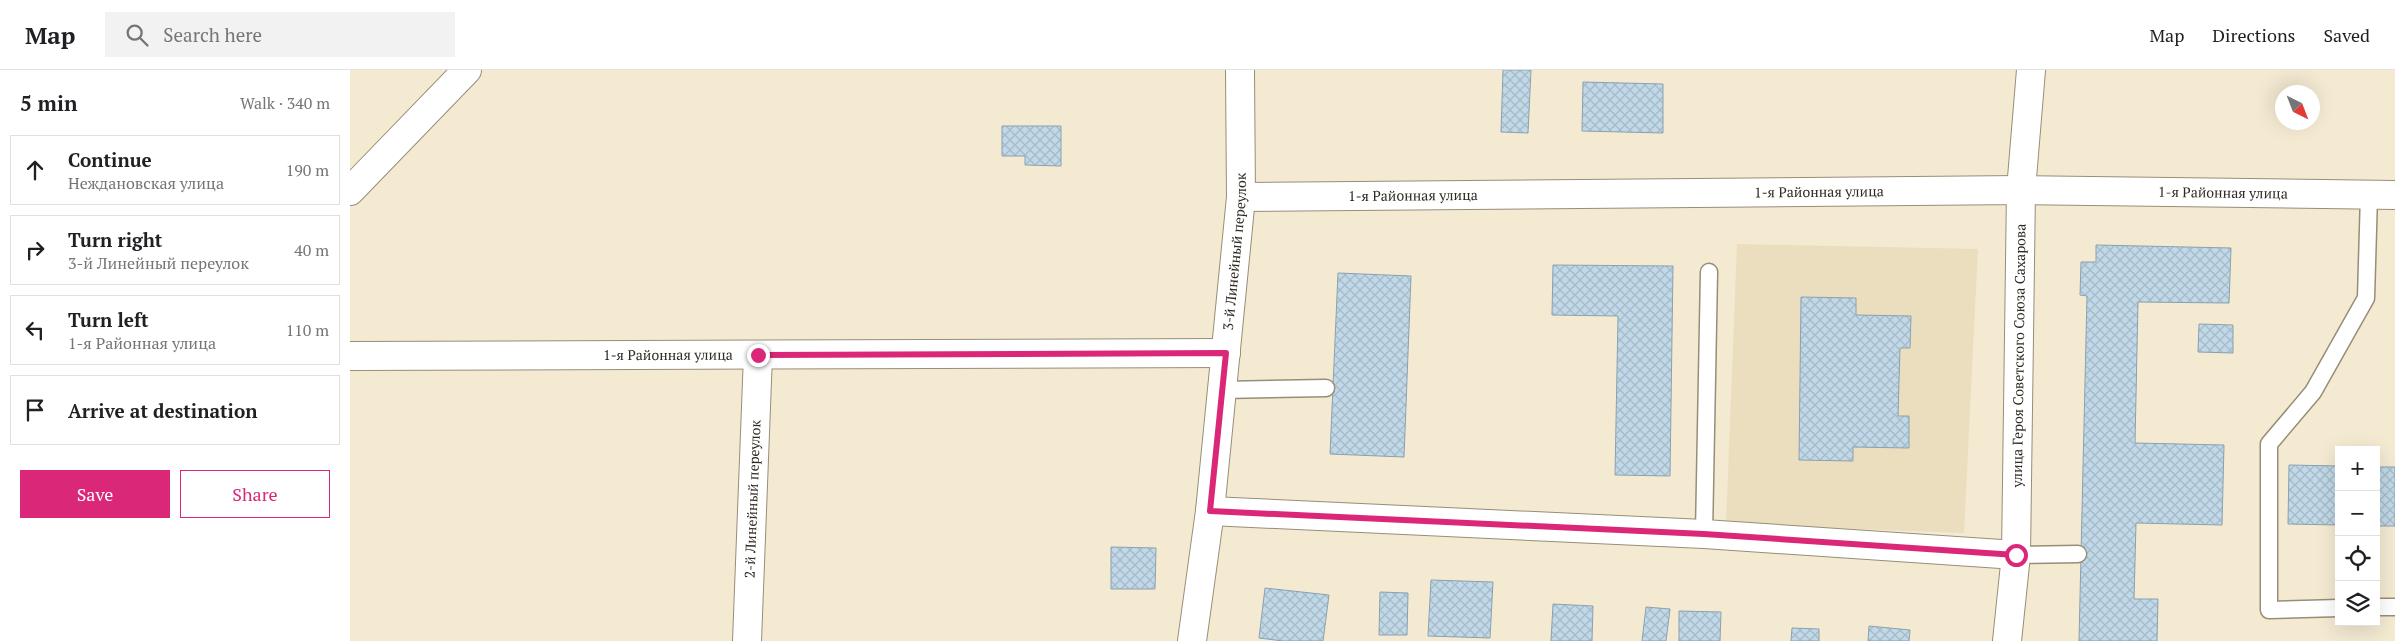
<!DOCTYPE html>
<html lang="en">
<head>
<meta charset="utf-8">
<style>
	:root { --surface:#fff; --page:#f2f2f2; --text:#202124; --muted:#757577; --line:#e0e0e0; --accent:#db2777 }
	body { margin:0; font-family:"PT Serif",serif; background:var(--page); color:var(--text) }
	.controls { position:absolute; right:15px; bottom:15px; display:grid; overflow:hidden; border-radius:0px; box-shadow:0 5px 20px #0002 }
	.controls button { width:45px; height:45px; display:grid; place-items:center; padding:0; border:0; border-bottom:1px solid var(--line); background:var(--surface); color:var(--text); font:25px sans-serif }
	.compass { position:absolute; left:1925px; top:15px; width:45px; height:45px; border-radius:50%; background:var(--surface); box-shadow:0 5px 20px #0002; rotate:138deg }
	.stop { position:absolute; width:15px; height:15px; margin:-11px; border:4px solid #db2777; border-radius:50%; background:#fff }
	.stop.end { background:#db2777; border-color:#fff; box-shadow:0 1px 5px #0008 }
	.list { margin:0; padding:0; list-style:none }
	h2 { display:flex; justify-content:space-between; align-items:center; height:65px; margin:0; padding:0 20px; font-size:21px }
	h2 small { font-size:16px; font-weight:400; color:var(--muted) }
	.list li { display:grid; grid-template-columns:32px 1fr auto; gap:15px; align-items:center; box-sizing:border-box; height:70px; margin:0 10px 10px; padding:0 10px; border:1px solid var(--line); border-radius:0px }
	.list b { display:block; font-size:19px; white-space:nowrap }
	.list p { margin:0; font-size:16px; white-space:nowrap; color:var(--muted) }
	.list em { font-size:16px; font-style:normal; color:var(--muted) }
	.actions { display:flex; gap:10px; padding:15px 20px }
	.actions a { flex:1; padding:11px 0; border:1px solid var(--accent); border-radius:0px; text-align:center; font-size:18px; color:var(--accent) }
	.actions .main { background:var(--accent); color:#fff }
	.icon { flex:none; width:28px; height:28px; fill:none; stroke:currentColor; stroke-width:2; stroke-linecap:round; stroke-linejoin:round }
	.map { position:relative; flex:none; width:2045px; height:571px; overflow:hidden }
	header { display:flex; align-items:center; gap:30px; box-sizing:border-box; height:70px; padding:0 25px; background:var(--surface); border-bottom:1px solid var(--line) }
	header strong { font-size:24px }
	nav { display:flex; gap:28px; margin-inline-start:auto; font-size:18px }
	.search { width:350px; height:45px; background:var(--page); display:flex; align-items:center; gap:12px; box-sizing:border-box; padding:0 18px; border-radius:0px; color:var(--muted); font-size:19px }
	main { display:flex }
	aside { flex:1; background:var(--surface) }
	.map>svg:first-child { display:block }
</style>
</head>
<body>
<header>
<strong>Map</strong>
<div class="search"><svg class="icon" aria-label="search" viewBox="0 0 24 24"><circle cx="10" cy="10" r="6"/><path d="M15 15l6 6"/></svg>Search here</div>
<nav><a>Map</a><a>Directions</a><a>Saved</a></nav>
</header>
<main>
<aside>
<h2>5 min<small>Walk · 340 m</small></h2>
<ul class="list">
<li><svg class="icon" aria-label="ahead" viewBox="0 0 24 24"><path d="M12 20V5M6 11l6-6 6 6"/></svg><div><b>Continue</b><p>Неждановская улица</p></div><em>190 m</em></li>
<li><svg class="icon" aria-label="right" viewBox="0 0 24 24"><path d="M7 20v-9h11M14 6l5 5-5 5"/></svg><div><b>Turn right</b><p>3-й Линейный переулок</p></div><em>40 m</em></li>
<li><svg class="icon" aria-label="left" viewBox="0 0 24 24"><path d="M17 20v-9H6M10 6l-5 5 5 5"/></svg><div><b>Turn left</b><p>1-я Районная улица</p></div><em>110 m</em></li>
<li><svg class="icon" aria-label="arrive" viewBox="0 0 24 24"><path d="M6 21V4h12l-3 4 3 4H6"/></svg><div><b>Arrive at destination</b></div></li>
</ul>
<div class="actions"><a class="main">Save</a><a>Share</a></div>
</aside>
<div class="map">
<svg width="2045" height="571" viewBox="0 0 2045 571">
	<defs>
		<pattern id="building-cross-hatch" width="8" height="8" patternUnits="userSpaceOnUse" patternTransform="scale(1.25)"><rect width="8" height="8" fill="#c0d8e7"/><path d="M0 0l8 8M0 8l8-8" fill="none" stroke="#a5bac6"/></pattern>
	</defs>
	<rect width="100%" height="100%" fill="#f4ead2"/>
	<path fill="#ebdebf" d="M1387,174L1628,179L1614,463L1376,454Z"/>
	<path fill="url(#building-cross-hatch)" stroke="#8aa1af" d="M1153,0H1181L1178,63L1151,62Z
		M1233,12L1313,14V63L1232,61Z
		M652,56H711V96L675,95V86H652Z
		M1746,175L1881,178L1879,233L1788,232L1785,373L1874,375L1872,455L1786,453L1784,529H1808L1807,571H1729L1737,226L1730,225L1731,192H1746Z
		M1203,195L1323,196L1320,406L1265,405L1268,246L1202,245Z
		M988,203L1061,206L1054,387L980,384Z
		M1451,227L1506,228V245L1561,246L1560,278H1550L1548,346H1559V378L1503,377V391L1449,390Z
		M1849,254L1883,255V283L1848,282Z
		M1939,395L1989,396V455L1938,454Z
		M2026,397H2045V456H2026Z
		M761,477L806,478L805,519H761Z
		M1081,510L1143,512L1140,568L1078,566Z
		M915,518L979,525L973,571H933L909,568Z
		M1030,522L1058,523L1057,565H1029Z
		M1203,534L1243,536L1242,571H1201Z
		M1296,537L1320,539L1316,571H1292Z
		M1329,541L1371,542L1370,571H1329Z
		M1519,556L1560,560L1559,571H1518Z
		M1442,558L1469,559V571H1441Z"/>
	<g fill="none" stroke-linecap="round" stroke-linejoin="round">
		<defs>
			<path id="lane" d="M872,320L976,318
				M1354,464L1359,202
				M1666,485L1728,484
				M2026,537H2045
				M1989,538L1919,540V374L1963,322L2016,228L2019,125"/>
			<g id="street">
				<path d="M0,121L117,0"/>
				<path id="s1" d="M891,127L1671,120L2045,125"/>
				<path id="s2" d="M0,286L876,283"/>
				<path d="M860,441L1354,464L1666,485"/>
				<path id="s3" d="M397,571L408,285"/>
				<path id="s4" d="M842,571L860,441L891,127L890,0"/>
			</g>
			<g id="secondary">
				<path id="s5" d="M1657,571L1666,485L1671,120L1681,0"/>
			</g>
		</defs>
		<use href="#lane" stroke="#978e78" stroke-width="19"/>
		<use href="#street" stroke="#978e78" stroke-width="30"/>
		<use href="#secondary" stroke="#978e78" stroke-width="30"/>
		<use href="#lane" stroke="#fff" stroke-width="16"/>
		<use href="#street" stroke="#fff" stroke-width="28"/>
		<use href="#secondary" stroke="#fff" stroke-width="28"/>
	</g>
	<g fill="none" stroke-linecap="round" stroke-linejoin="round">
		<path stroke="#db2777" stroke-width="6" d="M408,285L876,283L860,441L1354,464L1666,485"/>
	</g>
	<g text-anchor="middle" stroke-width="4" stroke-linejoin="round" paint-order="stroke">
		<g font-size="14" fill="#2e2a22" stroke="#fff">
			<text dy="5" stroke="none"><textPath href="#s1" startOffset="578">1-я Районная улица</textPath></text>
			<text dy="5" stroke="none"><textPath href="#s1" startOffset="982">1-я Районная улица</textPath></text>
			<text dy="5" stroke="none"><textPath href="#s1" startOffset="172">1-я Районная улица</textPath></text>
			<text dy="5" stroke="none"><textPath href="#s4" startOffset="392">3-й Линейный переулок</textPath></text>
			<text dy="5" stroke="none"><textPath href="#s2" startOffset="318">1-я Районная улица</textPath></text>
			<text dy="5" stroke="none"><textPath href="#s5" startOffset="286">улица Героя Советского Союза Сахарова</textPath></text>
			<text dy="5" stroke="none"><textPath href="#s3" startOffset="142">2-й Линейный переулок</textPath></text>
		</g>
	</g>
</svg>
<div class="controls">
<button>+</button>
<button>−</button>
<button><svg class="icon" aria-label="locate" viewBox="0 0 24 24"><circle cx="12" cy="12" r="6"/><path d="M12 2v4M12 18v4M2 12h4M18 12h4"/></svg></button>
<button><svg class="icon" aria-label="layers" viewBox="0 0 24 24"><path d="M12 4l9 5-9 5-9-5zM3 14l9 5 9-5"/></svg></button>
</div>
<svg class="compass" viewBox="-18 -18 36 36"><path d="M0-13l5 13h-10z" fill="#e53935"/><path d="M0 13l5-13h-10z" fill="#757577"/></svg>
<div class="stop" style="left:1666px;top:485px"></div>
<div class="stop end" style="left:408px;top:285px"></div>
</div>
</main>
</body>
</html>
